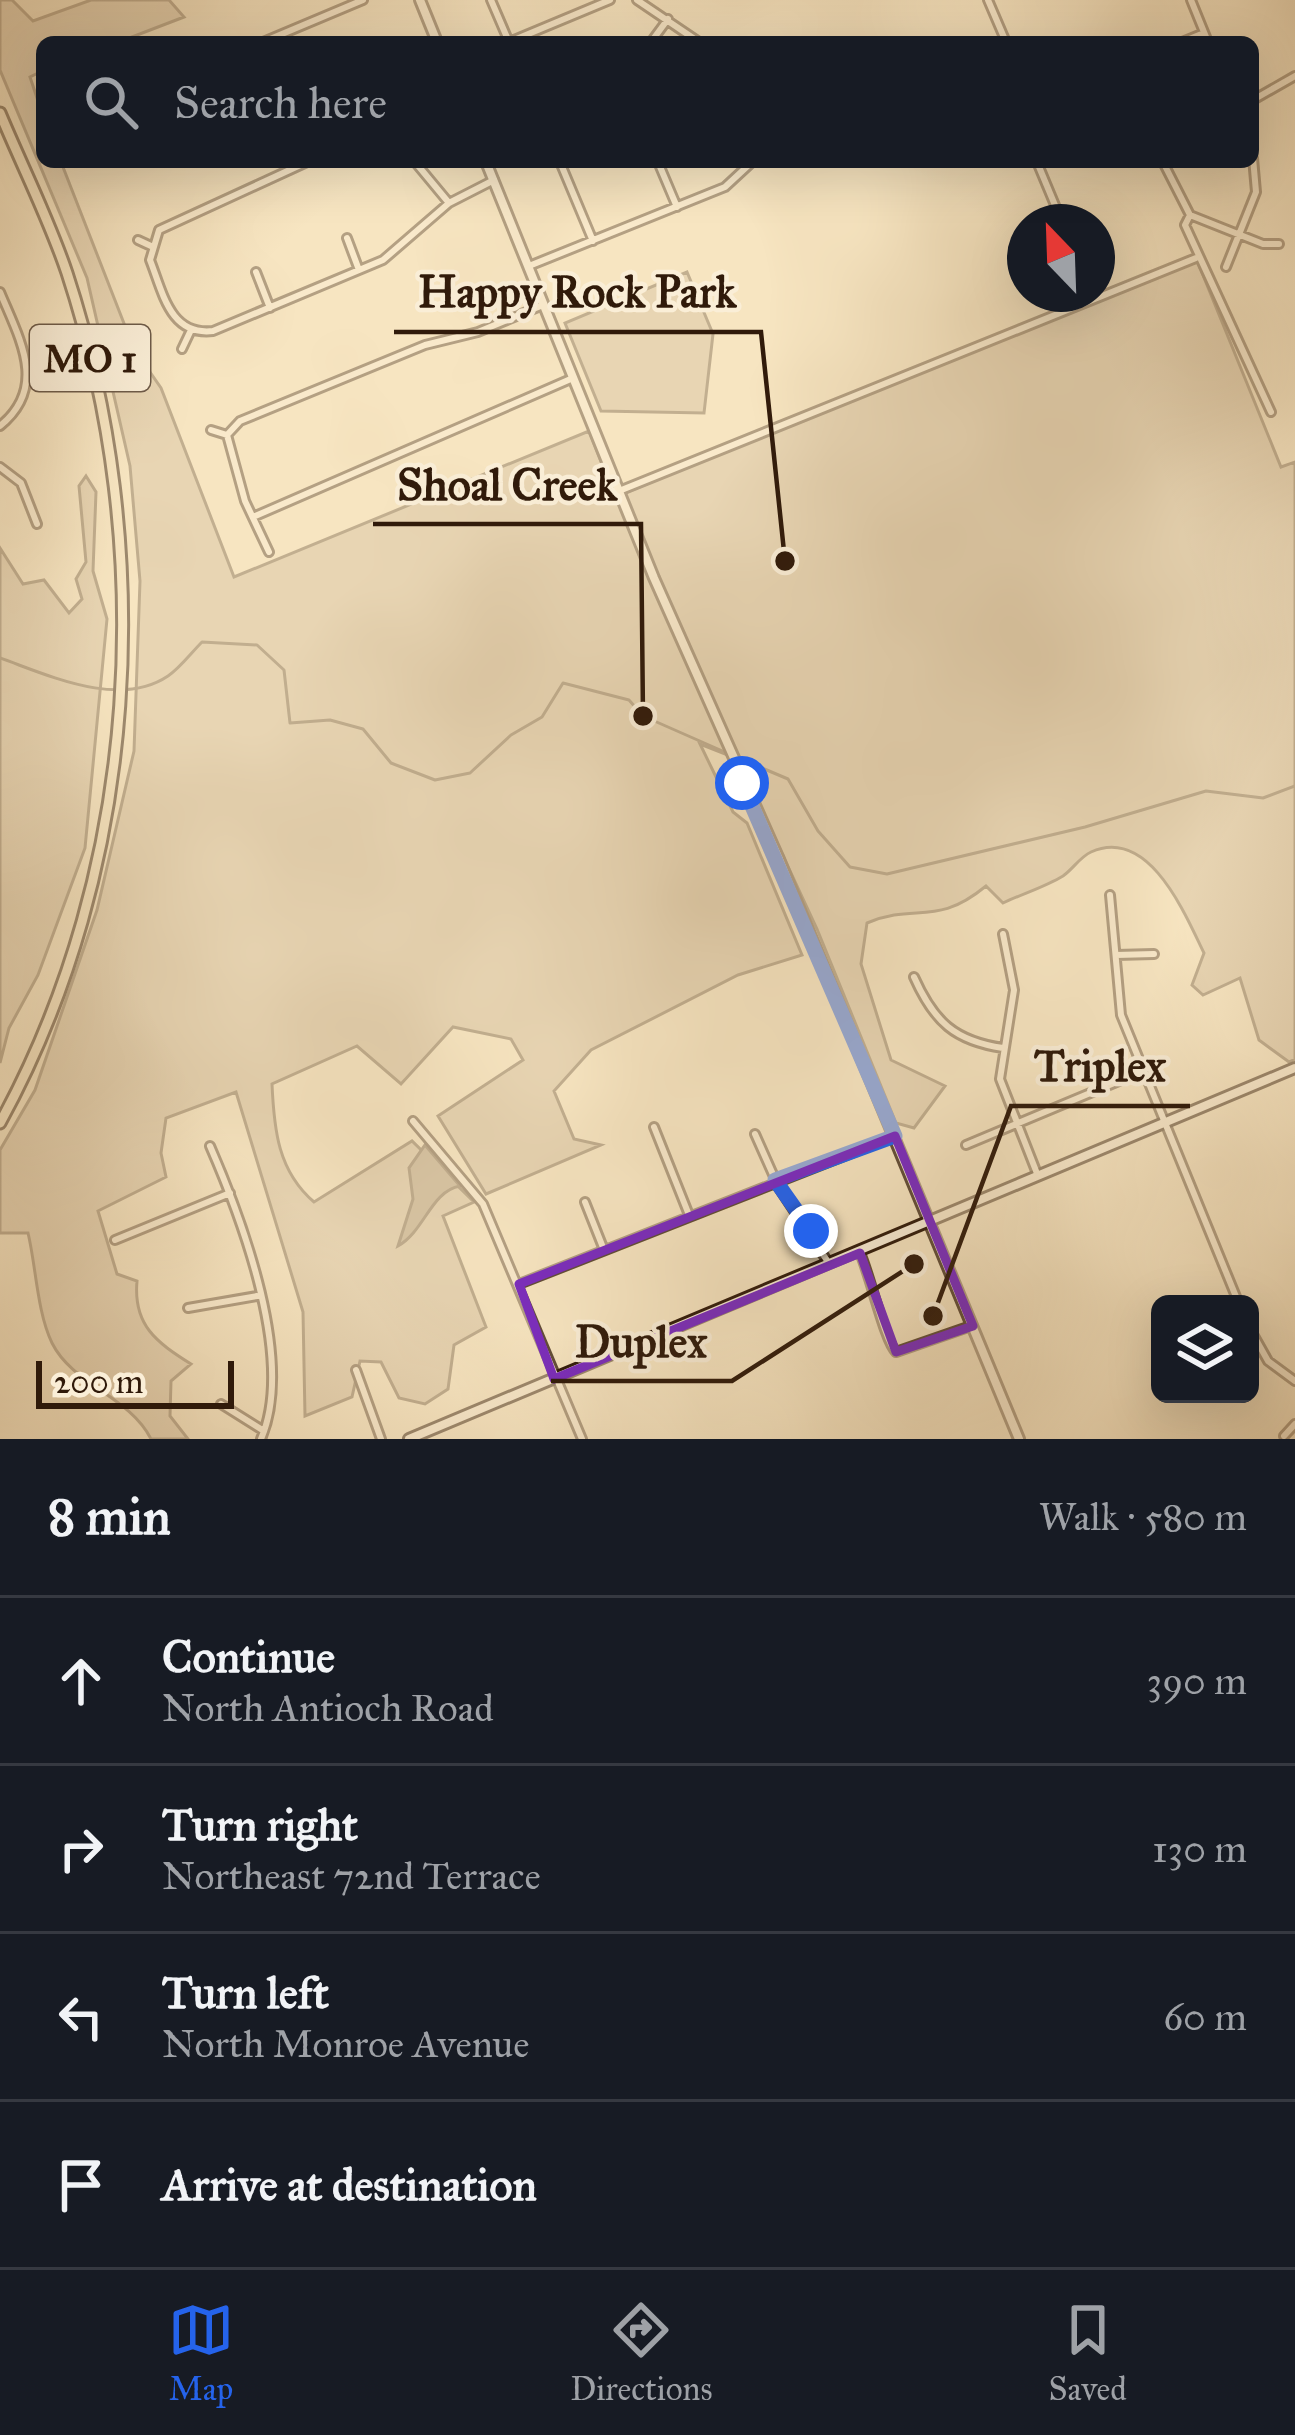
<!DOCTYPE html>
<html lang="en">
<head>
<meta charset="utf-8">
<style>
	:root { --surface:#171b24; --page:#20242c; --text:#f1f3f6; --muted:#9ea1a6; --line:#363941; --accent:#2563eb }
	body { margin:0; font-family:"IM FELL Great Primer",serif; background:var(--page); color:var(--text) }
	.controls { position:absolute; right:36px; bottom:36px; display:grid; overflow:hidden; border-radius:18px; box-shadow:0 12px 48px #0002 }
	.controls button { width:108px; height:108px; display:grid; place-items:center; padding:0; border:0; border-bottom:3px solid var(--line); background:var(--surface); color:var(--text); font:60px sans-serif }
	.compass { position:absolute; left:1007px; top:204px; width:108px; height:108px; border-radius:50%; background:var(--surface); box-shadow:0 12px 48px #0002; rotate:337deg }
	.scale { position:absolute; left:36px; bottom:30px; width:198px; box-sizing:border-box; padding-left:12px; border:6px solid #301a0a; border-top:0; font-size:33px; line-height:42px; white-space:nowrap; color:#301a0a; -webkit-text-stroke:9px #faeed7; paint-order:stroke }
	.stop { position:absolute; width:36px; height:36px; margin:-27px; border:9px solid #2563eb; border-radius:50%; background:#fff }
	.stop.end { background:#2563eb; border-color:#fff; box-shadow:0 3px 12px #0008 }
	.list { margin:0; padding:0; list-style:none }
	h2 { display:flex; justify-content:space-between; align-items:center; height:156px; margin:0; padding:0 48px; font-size:51px }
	h2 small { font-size:39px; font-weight:400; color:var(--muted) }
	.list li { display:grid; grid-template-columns:78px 1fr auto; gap:36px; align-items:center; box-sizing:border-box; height:168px; padding:0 48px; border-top:3px solid var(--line) }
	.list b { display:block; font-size:45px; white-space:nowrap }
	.list p { margin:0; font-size:39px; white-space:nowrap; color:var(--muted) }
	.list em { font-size:39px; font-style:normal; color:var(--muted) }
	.icon { flex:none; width:66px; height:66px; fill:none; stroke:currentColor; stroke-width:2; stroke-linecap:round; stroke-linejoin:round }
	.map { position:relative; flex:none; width:1295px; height:1439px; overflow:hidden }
	.search { position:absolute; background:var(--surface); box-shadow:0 12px 48px #0002; left:36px; right:36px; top:36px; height:132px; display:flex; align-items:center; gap:30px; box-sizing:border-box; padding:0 42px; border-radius:18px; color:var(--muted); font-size:45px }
	.sheet { height:828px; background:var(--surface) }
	nav { display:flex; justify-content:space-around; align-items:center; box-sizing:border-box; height:168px; border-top:3px solid var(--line); background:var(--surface); font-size:33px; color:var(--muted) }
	nav a { display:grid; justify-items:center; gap:6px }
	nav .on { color:var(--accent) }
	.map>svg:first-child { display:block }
</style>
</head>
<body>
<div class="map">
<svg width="1295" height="1439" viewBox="0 0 1295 1439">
	<rect width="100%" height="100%" fill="#f7e5c1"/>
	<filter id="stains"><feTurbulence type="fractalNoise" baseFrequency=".00167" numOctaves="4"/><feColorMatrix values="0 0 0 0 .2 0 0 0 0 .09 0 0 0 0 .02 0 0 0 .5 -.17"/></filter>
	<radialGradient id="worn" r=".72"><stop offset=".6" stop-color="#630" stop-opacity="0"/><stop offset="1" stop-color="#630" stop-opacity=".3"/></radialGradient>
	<path fill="#d5c2a2" stroke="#826e56" stroke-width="3" d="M0,0H12L33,21L91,0H169L184,17L119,42H42V71L30,77L42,113V162H61L134,349L161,388L234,577L589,431L615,497L1196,258L1281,467L1295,462V1059L1289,1062L1259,1040L1240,978L1203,995L1192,985L1204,953C1185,914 1149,826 1091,852C1080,857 1073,869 1063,876C1045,887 1022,894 1003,903L986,886C935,928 917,902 867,923L861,964L891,1060L945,1086L914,1128L896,1123L817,929L738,759L700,744L733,812L747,823L802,955L738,975L591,1050L554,1091L574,1139L601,1145L486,1194L438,1116L523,1060L511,1039L453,1027L401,1084L357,1046L272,1084C274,1130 278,1171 314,1202L412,1141L474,1202L443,1216L486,1327L454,1345L448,1389L425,1404L399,1398L381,1362L360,1361L352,1397L305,1416L303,1312L236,1092L166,1118L161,1153L166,1177L98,1211L117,1274L137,1281C133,1325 156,1342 191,1364L171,1381L170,1416L188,1439H151C129,1396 73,1385 52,1343C37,1312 36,1266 28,1233H0V1150L35,1090L97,910L134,751L140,581L130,466L87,278L0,70Z
		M687,272L713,334L704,413L601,411L565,323Z
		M86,476L96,492L93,571L107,619L85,848L38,975L9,1028L0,1063V548L23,584L44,580L69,613L82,599L76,579L86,562L79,486Z"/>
	<path fill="#b3a083" stroke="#7f6a53" stroke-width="3" d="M425,1145L460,1186C431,1191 424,1232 398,1246L413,1199L409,1168Z"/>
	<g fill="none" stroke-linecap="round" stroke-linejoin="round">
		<path stroke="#7f6a53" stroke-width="3" d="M0,658C48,675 119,709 168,676C180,668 191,653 202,642L257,645L284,670L290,723L330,720L363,729L391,763L435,780L470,773L511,735L542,717L563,683L629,700L643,716L727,753
			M736,757L788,779L818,831L850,867L887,874L1085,827L1206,791L1263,798L1295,786"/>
		<defs>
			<path id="minor" d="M491,0L509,42
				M637,0L699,42
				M988,0L1006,42
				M1191,0L1208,42
				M263,42L363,0
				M509,42L610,0
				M651,42L668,19
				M1182,42L1204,33
				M1253,100L1295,76
				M307,162L159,230L150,260C163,293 170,336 213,331L383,260L449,203L494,180
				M415,162L449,203
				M560,162L593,241
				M658,162L677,207
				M1037,162L1062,222
				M1163,162L1190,215L1263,244H1279
				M1190,215L1185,225L1271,412
				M347,238L359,270
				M138,240L151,246
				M529,266L725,187L752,162
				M1226,267L1256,192L1253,158
				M256,272L270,308
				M0,292C20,340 48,387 0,426
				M182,349L191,330
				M211,430L227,435
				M227,435L240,421L425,345L478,332L543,305
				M227,435L245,501L269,552
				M0,467L21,483L37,524
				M619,491L1196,258
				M253,517L573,378
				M1110,895L1121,1015L1239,1304
				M1003,934L1014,990L1000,1079L1038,1176
				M1116,955L1154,954
				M914,977C934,1022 955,1041 1003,1048
				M413,1121L483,1204L582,1439
				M654,1127L689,1215
				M755,1134L779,1188L828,1262
				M966,1145L1143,1071
				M210,1146C243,1222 295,1361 261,1439
				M585,1202L604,1250
				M115,1240L230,1193
				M860,1253C870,1275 885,1342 896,1352L971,1326
				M519,1284L895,1136
				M188,1308L257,1296
				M1250,1329L1268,1361L1295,1381
				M356,1370L381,1439
				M221,1404L264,1431
				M1284,1436L1295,1424"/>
			<path id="tertiary" d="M420,0L437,42
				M486,162L654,578L778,857L1019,1439"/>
			<path id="secondary" d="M409,1439L1295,1068"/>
			<path id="primary" d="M0,113C22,166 49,219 67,273C157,548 140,868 0,1123"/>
		</defs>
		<use href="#minor" stroke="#624d38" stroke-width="12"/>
		<use href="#tertiary" stroke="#624d38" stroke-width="14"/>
		<use href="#secondary" stroke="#301a0a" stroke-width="14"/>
		<use href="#primary" stroke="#301a0a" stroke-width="15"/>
		<use href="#minor" stroke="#faeed7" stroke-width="6"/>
		<use href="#tertiary" stroke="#faeed7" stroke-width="8"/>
		<use href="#secondary" stroke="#faeed7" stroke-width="8"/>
		<use href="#primary" stroke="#f7e5c1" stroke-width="9"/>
	</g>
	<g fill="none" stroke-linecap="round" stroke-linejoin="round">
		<path stroke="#2563eb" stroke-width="15" d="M742,783L895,1136L775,1180L811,1231"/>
	</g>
	<path d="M0 0H1295V1439H0ZM895,1136L973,1326L896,1352L860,1253L554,1379L519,1284Z" fill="#f7e5c1" fill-opacity=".55" fill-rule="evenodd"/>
	<path fill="none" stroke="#7b2cbf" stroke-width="9" stroke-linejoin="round" d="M895,1136L973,1326L896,1352L860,1253L554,1379L519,1284Z"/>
	<g text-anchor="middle" stroke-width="9" stroke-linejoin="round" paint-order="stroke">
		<rect fill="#faeed7" stroke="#6d5a48" stroke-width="3" x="30" y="325" width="120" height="66" rx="9"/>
		<g font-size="39" font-weight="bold" fill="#301a0a">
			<text x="90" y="372">MO 1</text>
		</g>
	</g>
	<path fill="none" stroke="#301a0a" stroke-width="4.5" d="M785 561L761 332H394M643 716L641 524H373M933 1316L1011 1106H1190M914 1264L732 1381H551"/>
	<g fill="#301a0a" stroke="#faeed7" stroke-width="4.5">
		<circle cx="785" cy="561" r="12"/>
		<circle cx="643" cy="716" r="12"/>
		<circle cx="933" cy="1316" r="12"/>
		<circle cx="914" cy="1264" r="12"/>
	</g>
	<g font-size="45" text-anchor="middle" font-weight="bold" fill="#301a0a" stroke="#faeed7" stroke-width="9" stroke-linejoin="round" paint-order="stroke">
		<text x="577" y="307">Happy Rock Park</text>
		<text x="507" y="500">Shoal Creek</text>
		<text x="1100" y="1081">Triplex</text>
		<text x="641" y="1357">Duplex</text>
	</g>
	<rect width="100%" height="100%" filter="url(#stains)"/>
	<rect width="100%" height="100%" fill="url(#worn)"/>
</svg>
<div class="controls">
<button><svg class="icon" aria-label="layers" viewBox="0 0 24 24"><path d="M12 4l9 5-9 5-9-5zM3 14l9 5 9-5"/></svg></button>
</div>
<svg class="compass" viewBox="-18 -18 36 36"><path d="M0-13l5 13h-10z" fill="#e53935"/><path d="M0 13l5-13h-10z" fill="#9ea1a6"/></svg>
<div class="scale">200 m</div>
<div class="stop" style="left:742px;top:783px"></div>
<div class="stop end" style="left:811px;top:1231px"></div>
<div class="search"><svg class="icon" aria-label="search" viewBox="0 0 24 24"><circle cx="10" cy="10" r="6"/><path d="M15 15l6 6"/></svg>Search here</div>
</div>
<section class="sheet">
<h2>8 min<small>Walk · 580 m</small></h2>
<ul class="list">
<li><svg class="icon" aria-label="ahead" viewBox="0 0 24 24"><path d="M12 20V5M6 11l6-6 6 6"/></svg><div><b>Continue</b><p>North Antioch Road</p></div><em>390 m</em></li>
<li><svg class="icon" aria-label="right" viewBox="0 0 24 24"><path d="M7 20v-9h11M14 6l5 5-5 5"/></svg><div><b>Turn right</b><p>Northeast 72nd Terrace</p></div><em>130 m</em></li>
<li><svg class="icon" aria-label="left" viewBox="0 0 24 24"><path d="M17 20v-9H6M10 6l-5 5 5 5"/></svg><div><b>Turn left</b><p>North Monroe Avenue</p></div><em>60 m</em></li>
<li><svg class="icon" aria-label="arrive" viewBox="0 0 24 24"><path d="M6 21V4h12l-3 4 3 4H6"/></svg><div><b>Arrive at destination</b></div></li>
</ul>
</section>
<nav>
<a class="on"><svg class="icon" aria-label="map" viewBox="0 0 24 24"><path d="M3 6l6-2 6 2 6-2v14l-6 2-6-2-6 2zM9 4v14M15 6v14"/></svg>Map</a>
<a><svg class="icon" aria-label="directions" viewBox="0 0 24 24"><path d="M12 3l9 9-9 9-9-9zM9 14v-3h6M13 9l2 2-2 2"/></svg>Directions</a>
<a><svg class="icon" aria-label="saved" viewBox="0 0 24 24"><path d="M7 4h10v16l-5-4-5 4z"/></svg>Saved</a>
</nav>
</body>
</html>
